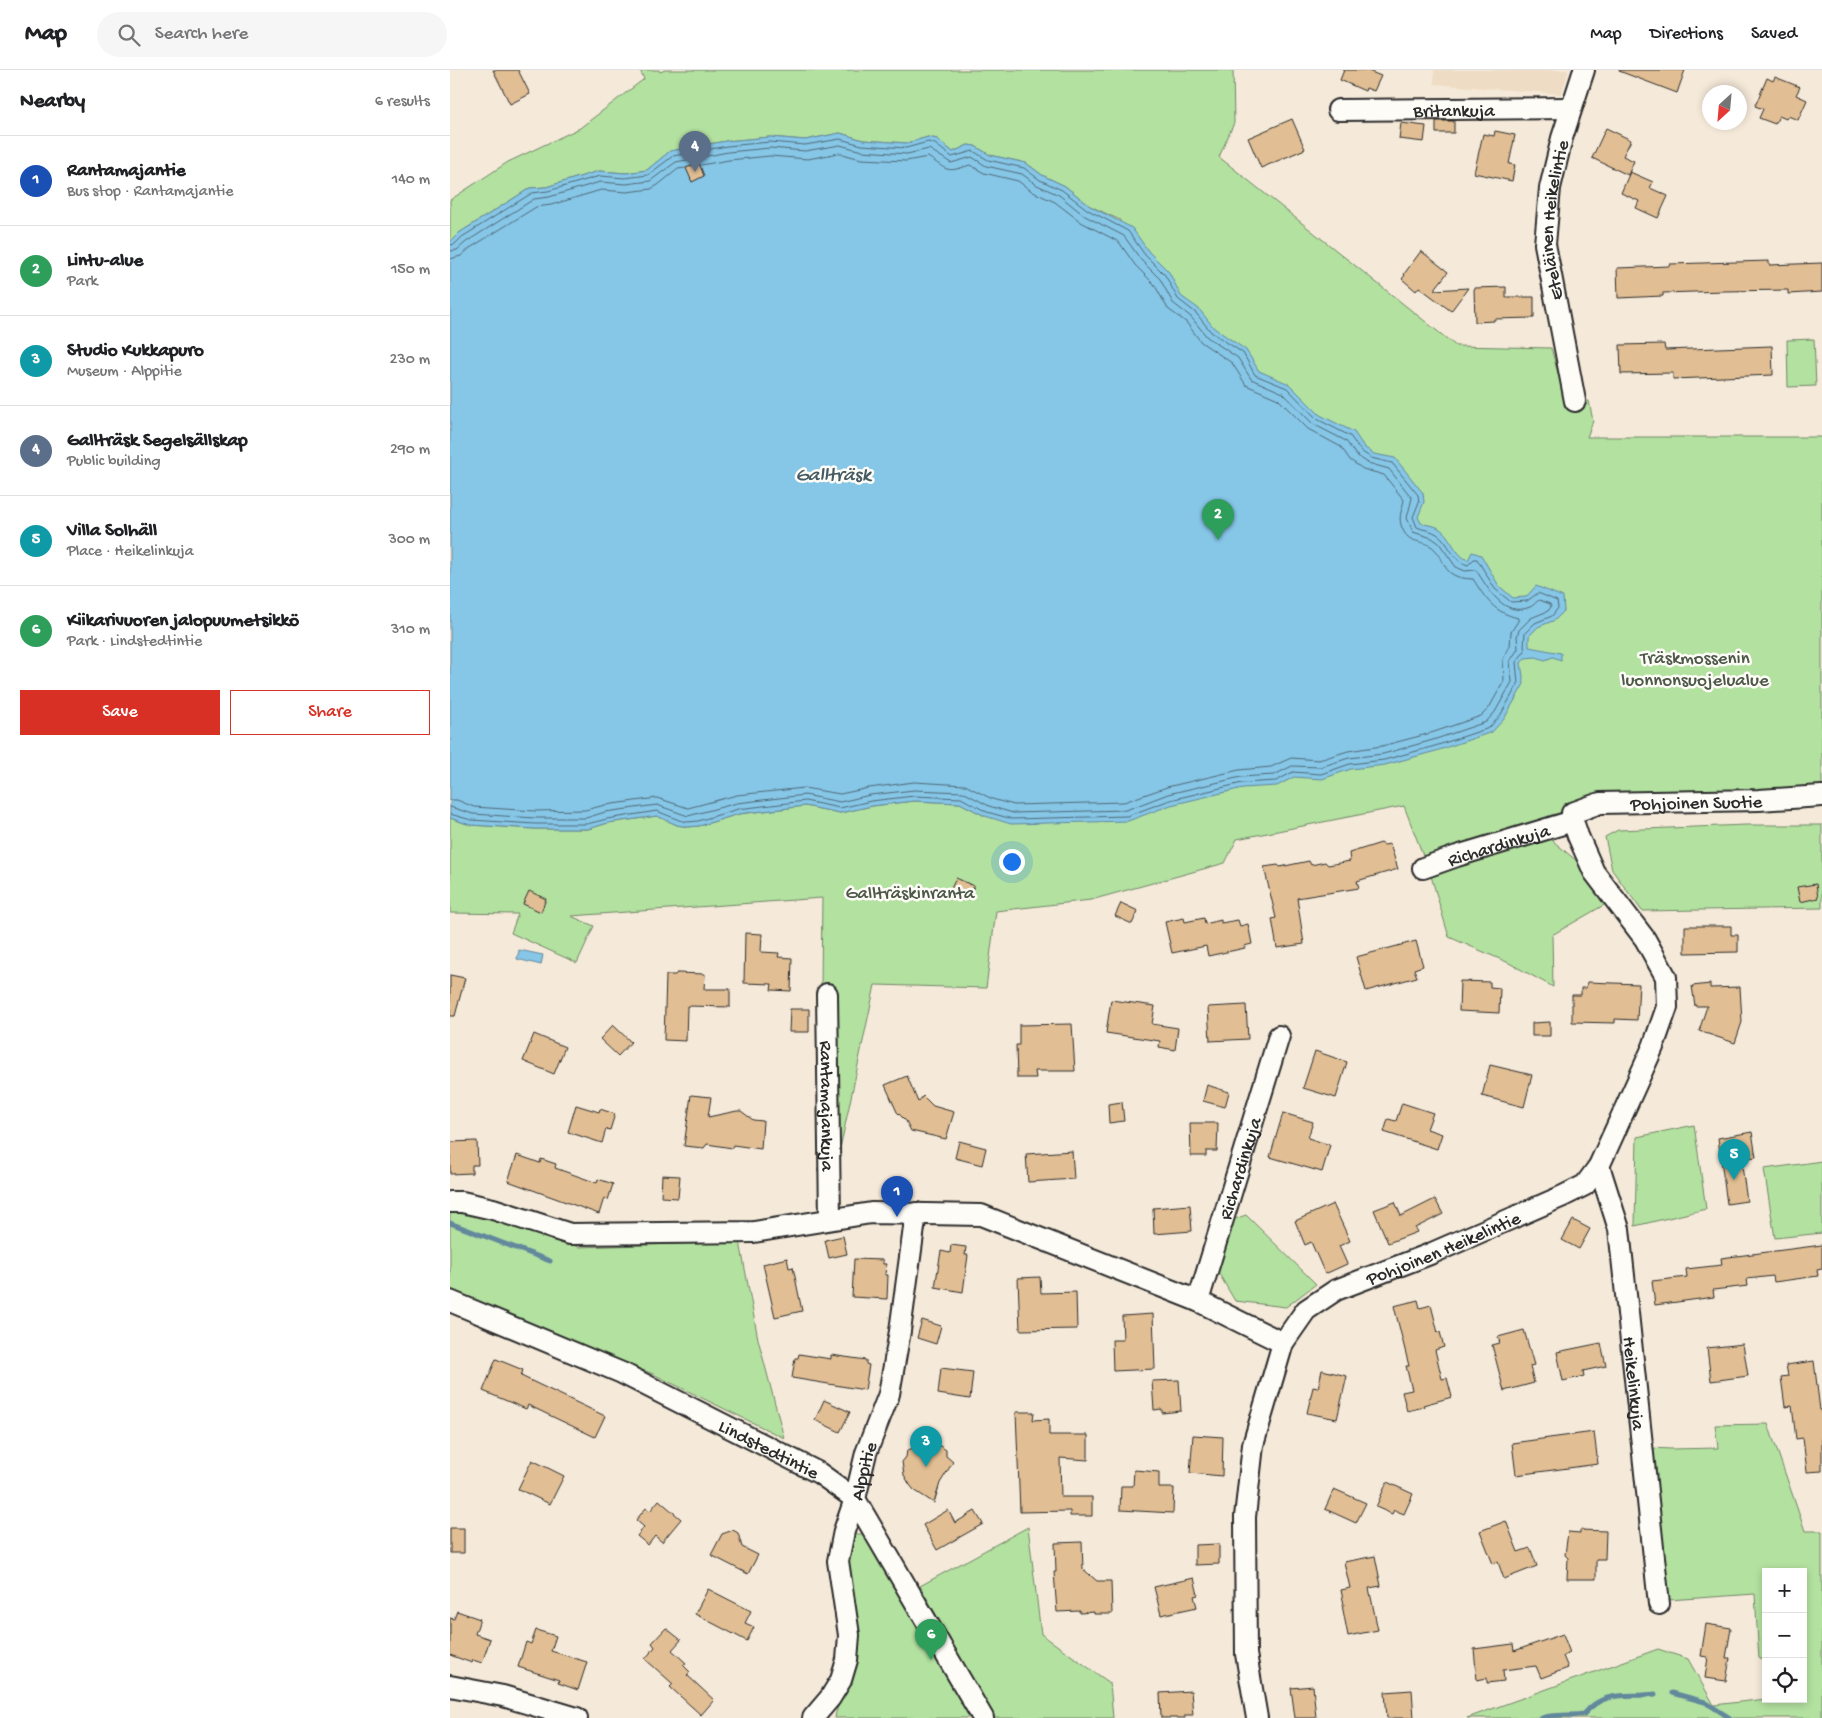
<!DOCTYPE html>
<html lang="en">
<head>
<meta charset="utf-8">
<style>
	:root { --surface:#fff; --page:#f6f6f6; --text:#202124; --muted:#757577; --line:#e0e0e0; --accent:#d93025 }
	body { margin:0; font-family:"Gochi Hand",sans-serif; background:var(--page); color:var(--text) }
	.controls { position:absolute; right:15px; bottom:15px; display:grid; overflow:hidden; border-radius:0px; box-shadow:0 2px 8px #0003 }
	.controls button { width:45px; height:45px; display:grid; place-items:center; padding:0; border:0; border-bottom:1px solid var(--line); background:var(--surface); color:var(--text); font:25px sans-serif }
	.compass { position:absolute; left:1252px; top:15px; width:45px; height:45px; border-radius:50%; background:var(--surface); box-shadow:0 2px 8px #0003; rotate:206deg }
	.you { position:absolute; left:561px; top:791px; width:18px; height:18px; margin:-12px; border:4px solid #fff; border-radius:50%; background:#1a73e8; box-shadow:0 0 0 8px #1a73e833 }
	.badge { display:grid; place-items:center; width:32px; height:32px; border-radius:50%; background:var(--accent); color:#fff; font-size:16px; font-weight:700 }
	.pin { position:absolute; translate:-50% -41px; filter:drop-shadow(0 1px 2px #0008) }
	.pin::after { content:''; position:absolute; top:26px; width:18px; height:15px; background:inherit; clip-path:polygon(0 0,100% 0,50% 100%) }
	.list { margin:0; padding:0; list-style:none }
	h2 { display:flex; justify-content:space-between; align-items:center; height:65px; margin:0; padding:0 20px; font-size:21px }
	h2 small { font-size:16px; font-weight:400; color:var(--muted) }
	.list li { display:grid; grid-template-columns:32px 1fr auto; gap:15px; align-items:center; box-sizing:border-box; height:90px; padding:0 20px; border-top:1px solid var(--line) }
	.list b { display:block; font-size:19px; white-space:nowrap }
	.list p { margin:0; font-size:16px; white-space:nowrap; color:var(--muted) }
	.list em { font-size:16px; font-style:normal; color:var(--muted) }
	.actions { display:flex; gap:10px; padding:15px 20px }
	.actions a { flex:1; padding:11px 0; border:1px solid var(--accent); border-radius:0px; text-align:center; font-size:18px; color:var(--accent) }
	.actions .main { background:var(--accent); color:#fff }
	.icon { flex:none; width:28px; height:28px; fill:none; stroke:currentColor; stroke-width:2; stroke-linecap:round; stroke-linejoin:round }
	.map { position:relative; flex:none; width:1372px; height:1648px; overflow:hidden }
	header { display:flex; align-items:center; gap:30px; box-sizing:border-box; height:70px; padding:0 25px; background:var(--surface); border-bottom:1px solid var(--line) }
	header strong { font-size:24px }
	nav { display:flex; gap:28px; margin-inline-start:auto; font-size:18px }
	.search { width:350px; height:45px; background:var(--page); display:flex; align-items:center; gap:12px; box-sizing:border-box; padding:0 18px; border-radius:28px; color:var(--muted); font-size:19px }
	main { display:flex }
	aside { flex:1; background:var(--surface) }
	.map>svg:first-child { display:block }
</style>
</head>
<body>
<header>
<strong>Map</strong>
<div class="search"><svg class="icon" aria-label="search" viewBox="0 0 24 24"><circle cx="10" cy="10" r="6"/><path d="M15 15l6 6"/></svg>Search here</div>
<nav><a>Map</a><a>Directions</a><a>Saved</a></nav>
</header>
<main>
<aside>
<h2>Nearby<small>6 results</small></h2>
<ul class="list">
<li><span class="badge" style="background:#1a4fb4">1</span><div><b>Rantamajantie</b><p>Bus stop · Rantamajantie</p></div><em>140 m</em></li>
<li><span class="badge" style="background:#2e9e5b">2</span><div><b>Lintu-alue</b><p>Park</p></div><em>150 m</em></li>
<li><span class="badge" style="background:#0f9aa8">3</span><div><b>Studio Kukkapuro</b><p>Museum · Alppitie</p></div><em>230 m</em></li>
<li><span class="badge" style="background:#5c6f8a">4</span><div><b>Gallträsk Segelsällskap</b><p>Public building</p></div><em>290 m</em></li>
<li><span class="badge" style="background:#0f9aa8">5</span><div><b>Villa Solhäll</b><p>Place · Heikelinkuja</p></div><em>300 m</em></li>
<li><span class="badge" style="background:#2e9e5b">6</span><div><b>Kiikarivuoren jalopuumetsikkö</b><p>Park · Lindstedtintie</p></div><em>310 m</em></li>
</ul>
<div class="actions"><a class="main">Save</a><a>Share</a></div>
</aside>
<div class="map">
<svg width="1372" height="1648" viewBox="0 0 1372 1648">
	<rect width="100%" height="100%" fill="#f5e9d9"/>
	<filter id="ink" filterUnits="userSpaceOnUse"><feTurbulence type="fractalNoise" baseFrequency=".02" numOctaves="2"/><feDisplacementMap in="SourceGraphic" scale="10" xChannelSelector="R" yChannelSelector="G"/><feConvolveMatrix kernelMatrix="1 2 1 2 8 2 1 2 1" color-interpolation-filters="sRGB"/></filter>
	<g filter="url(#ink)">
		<path fill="#efdcc4" d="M984,0H1119L1111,24L984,14Z"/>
		<path fill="#b3e1a0" stroke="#6f8666" d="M190,0H209L210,2L215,0H783L784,53L769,87L1006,276L1101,278L1116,332L1139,331L1143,351L1137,367H1372V720L1113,742L1098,746L1097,766L1128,792L1154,835L1102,865L1103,917L1059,893L999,867L981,806L954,736L787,769L775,793L641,830L546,841L536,918L425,915L387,1093L369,1094L372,828L121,846L144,856L127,893L61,863L68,844L0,843V748L20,755L85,759H138L158,753L207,746L227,755L238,757L249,756L289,744L355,736L390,743L422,736L464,731L510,733L535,746L670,150L640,136L615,116L592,105L576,93L540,85L525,76L518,75L503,82L487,69L478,67L457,73L413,70L390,63L355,70L320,67L276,71L220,81L197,100L176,103L149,101L96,117L80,118L9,163L0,172V130L58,92L130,58L194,9Z
			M1364,269L1366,316L1338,317L1337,270Z
			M1296,755H1372V838L1192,841L1162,800L1155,767L1168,760Z
			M1244,1055L1256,1139L1185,1156L1187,1067Z
			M1372,1091V1163L1325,1168L1314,1099Z
			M0,1140L34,1143L129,1177L290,1172L308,1269L334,1368L203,1304L0,1225Z
			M796,1145L866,1214L836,1237L785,1231L768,1202L779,1151Z
			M1318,1354L1355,1461H1372V1648H1017L1208,1579L1238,1589L1264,1635L1316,1629H1353V1502H1316V1590L1309,1589L1305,1524L1219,1530L1201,1378L1221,1379L1268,1378L1265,1355Z
			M578,1457L591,1564L660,1613L663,1648H544L470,1516Z
			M403,1464H420L525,1648H385C386,1633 400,1620 401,1605C403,1557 390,1511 403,1464Z"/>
		<path fill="#86c6e7" stroke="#62889c" d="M390,63L413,70L457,73L478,67L487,69L503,82L518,75L525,76L540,85L576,93L592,105L615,116L640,136L682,158L699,182L719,202L731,226L749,239L764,258L796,280L809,301L839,314L870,345L904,362L914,377L924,384L945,388L973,423L974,432L968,447L971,453C976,455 982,455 987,457C1001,464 1004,485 1018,490L1022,482L1031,485L1049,516L1063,528L1076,527L1086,516L1113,527L1114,541L1105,550L1088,557L1079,566V577L1111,583V590L1103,587L1095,590L1086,587L1075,588L1071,593L1074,614L1054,649L1042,662L986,681L935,695L901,699L872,709L844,707L827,716L793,718L721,735L678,751L561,754L535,746L510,733L464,731L422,736L390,743L355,736L289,744L249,756L238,757L227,755L207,746L158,753L138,759H85L20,755L0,748V172L9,163L80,118L96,117L149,101L176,103L197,100L220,81L276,71L320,67L355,70Z
			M69,880L93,885L91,895L67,889Z"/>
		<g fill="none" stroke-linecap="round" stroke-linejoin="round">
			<path stroke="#4f6976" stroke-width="1" d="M0,175L5,174L12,167L82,123L98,121L150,106L175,108L198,105L223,86L277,76L320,72L355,75L390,69L412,75L456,78L478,72L485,74L502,87L523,81L538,90L574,98L590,110L612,120L638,140L678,161L695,185L715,205L728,229L746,243L761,262L793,283L805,305L837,318L867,349L900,366L911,381L921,388L942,393L968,425L969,432L963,447L967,457C973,460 981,460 987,464C1000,472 1002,492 1018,495L1024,489H1027L1045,519L1061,532L1077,531L1088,523L1107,531L1108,538L1102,546L1085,553L1075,563L1074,576L1075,581L1066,592L1068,614L1050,646L1039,658L985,676L934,690L900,694L871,704L843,702L826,711L792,713L720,730L677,746L562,749L537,742L511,728L464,726L421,731L390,738L355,731L288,739L248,751L238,752L229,750L207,741L157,749L137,754H85L21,750L0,744
				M0,181L7,180L16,172L84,129L99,127L150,112L176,114L200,111L226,92L278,82L320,78L355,81L390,75L412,81L457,84L479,79L501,93L522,87L536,96L572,104L587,115L609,125L635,146L674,166L691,190L710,209L723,233L741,247L757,267L788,288L801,309L833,323L863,354L896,371L906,385L918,393L939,399L962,428L957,448L963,462L982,468L989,473L1006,497L1015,501L1026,500C1038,518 1053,548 1080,537C1083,536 1086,532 1089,530L1100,534L1101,537L1098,541L1081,548L1069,560L1067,566L1068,579L1060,591L1062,612L1045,642L1036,652L983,670L933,684L899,688L870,697L842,696L824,705L791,707L718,724L676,740L563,743L539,736L513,722L464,720L420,725L390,732L355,725L287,733L238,746L207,735L155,742L136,748H85L23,744L0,737
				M0,189L11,186L20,178L86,137L101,135L151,120L177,122L201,119L208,115L228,99L235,98
				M0,730H7L24,737L85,741L135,740L155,735L207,728L238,738L287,725L354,718L390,724L419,718L464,712L515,715L542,729L564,735L674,732L717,717L789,700L821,697L841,688L869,690L898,681L932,676L981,663L1031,646L1039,638L1054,611L1053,589L1060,576L1061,562L1068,551V548C1043,542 1036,529 1023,509C986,508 999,486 979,475C969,470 959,473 953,460C947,448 952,441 954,430L934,405L913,399L900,390L891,377L858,359L828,329L796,315L782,293L751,272L736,252L718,239L704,214L685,195L669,172L631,152L605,132L583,122L568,111L534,103L520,95C496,103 499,101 478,87L456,91L411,89L389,83L358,89L320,86L279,90L251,95"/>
			<path stroke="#62889c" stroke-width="5" d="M0,1153L100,1191
				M1222,1623L1255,1632L1280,1648
				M1092,1648C1101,1644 1123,1646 1134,1644C1155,1619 1177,1628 1205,1624"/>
		</g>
		<path fill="#e1be93" stroke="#2b2b2b" d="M43,0H68L80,24L60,34Z
			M894,0H916L931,6L924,21L916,18L915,21L890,10Z
			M1169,0H1235L1227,23L1169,1Z
			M1325,7L1350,17L1346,25L1357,30L1348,50L1338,46L1336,49L1329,46L1325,54L1309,48L1313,39L1305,36L1317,8L1323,11Z
			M842,49L855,79L811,98L798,68Z
			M986,51H1004V63H986Z
			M951,53L976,56L974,72L949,69Z
			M1156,58L1181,70L1173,86L1184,91L1178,105L1142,88Z
			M1045,61L1065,65L1059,94L1065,95L1062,111L1024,103L1033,64L1044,66Z
			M249,93L254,106L242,112L236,98Z
			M1180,102L1203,112L1200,118L1218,126L1208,148L1186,138L1189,131L1171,123Z
			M971,181L998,202L984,220L1018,218L1001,241L969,217L966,221L952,209L955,205L954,204Z
			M1319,191V195L1372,193V222L1338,224V220L1274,221L1213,223V226L1168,228L1167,198L1220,196V194Z
			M1056,217V227H1084V248L1044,249V251L1025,252L1024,218Z
			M1214,274L1215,280L1322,276L1323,305L1223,309V303L1171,304L1170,275Z
			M931,773L934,775L940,774L948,799L907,811L909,818L847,828L854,874L827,878L822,849L826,848L814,797L828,795L830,797L859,791L861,795L875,792L878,795L900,791L899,783Z
			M506,808L524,816L518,829L500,821Z
			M1366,814L1368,828L1350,832L1347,817Z
			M79,821L96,829L91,842L73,834Z
			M671,833L688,841L682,854L665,846Z
			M734,848L735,852L754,848L755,854L771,850V853L788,850L790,856L798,854L802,874L794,876L795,878L758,886L756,876L722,883L715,852Z
			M1235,856H1281V865H1288V882L1235,883Z
			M295,863L312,864L311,882L329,883L328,887L342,888L341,921L321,920L322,914L294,913Z
			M966,871L973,896L964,899L967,907L916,921L906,887Z
			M227,903L255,904L254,919H280V937L237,936L236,971L214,970L216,905H225Z
			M0,905L15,908L5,946H0Z
			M1010,911L1040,912V917L1050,918L1049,943L1009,941Z
			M1137,912L1189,914L1187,950L1165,949V953L1122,952V925H1131V918H1136Z
			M1260,914V918L1290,917L1292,952L1285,973L1249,961L1257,936H1245L1242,916Z
			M661,930L705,936L702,954L728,958L725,980L709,977L710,971L656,963Z
			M796,935L798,969L760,971L758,937Z
			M340,939H359V962H339Z
			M1100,952V966H1082V953Z
			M622,954L625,1001H585L586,1008H567L566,975H569V955Z
			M163,955L181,972L168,986L150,969Z
			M84,964L115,977L104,1004L73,991Z
			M865,981L897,992L886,1028L853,1018Z
			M1040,995L1082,1005L1074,1037L1032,1026Z
			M457,1006L468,1032L473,1026L483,1036L504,1042L496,1069L461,1061L456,1051L447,1042L435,1015Z
			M757,1015L779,1022L775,1037L753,1031Z
			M241,1025L261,1027L258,1047L287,1041H291L303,1050L313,1051L311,1079L283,1075L282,1078L257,1074L254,1078L234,1076Z
			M672,1032L674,1051L659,1053L658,1034Z
			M952,1033L983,1043L977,1059L992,1064L987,1079L934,1062L938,1049L946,1051Z
			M126,1035L149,1042L150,1039L165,1044L160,1060L156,1059L152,1073L118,1062Z
			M833,1043L863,1052L858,1068L880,1075L872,1102L820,1087Z
			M740,1053H768L767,1081H756V1086H741Z
			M1302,1062L1306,1087L1291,1089L1297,1131L1277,1134L1268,1068Z
			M27,1071L28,1095H22V1103L0,1104V1072Z
			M509,1071L536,1078L532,1095L505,1088Z
			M622,1081L624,1109L578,1112L576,1084Z
			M67,1085L90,1093L91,1089L106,1094L105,1098L147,1113L148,1109L163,1114L158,1130L154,1128L149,1144L58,1111Z
			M212,1105L230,1106L228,1128L211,1127Z
			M985,1129L993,1144L965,1158L967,1162L938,1173L924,1140L945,1132L951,1146Z
			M883,1134L900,1171L889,1176L897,1194L875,1204L861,1172L855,1175L845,1151Z
			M740,1135L742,1161L704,1164L703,1138Z
			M1123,1150L1140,1159L1129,1179L1112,1170Z
			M393,1166L397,1184L379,1188L375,1170Z
			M501,1175L516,1177L515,1185H518L513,1222L485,1217L491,1181L500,1183Z
			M1372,1175V1199L1367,1200L1368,1206L1324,1212L1323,1206L1297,1209L1298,1216L1263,1220L1264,1227L1205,1235L1202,1211L1237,1207L1236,1199L1272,1195L1271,1188Z
			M337,1188L339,1198L343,1197L352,1241L325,1247L313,1194Z
			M404,1189L433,1190V1194H436L435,1205H438L437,1229L402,1227Z
			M590,1207L591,1223L626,1222L627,1259L570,1260L568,1208Z
			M968,1230L970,1238L981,1235L988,1263L990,1262L994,1277L985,1280L992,1309L997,1308L1002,1327L973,1335L974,1337L957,1341L952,1322L962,1320L956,1296H959L944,1236Z
			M703,1244L705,1299L663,1301L662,1270H673L672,1246Z
			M472,1250L491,1256L486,1274L467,1268Z
			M1074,1260L1084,1295L1080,1296L1084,1313L1054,1321L1042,1275L1050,1273L1048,1267Z
			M1151,1273L1156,1296L1133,1301L1134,1306L1113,1311L1107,1282Z
			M1293,1274L1298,1306L1261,1311L1257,1278Z
			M349,1284L381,1289V1285L416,1290V1294L419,1295L415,1320L342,1308L345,1288H348Z
			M46,1289L73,1300L71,1306L155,1346L145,1367L78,1335L76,1339L33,1321Z
			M1364,1291L1370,1340H1372V1401L1357,1402L1353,1368L1346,1369L1342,1336L1335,1337L1331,1307L1338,1306L1336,1295Z
			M491,1298L523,1302L520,1329L488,1324Z
			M872,1300L897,1306L887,1349L857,1343L863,1317L868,1318Z
			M729,1310L731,1341L712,1343V1339L704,1340L702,1311Z
			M374,1330L400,1342L390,1362L365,1350Z
			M566,1342H584L583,1350L599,1349V1365H638V1390L610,1388L611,1427H642V1446H620V1441L570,1442Z
			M1144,1362L1148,1394L1066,1405L1062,1373Z
			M743,1365L773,1367L772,1406L740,1403Z
			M479,1374L490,1376L496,1380V1386L503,1392L490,1413L484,1433L464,1420L460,1415L454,1405L452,1392L456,1387L457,1380Z
			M82,1390L114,1406L100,1434L68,1419Z
			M684,1400L709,1402V1418H724L723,1443L670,1440L671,1416H683Z
			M937,1412L963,1424L954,1444L944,1440L942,1444L926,1437Z
			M884,1419L916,1433L906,1453L875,1439Z
			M209,1430L231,1449L212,1472L205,1466L198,1475L187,1466L194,1457L186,1450L196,1438L200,1441Z
			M498,1440L505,1453L525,1441L533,1454L487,1480L473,1455Z
			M1056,1451L1068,1482L1080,1478L1087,1496L1054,1509L1048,1492L1043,1494L1030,1461Z
			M0,1458H14V1483H0Z
			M283,1460L288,1463L292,1477L308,1485L298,1504L261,1485L272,1464Z
			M1130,1460L1156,1461L1155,1489H1146V1509H1117L1118,1488L1115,1485L1118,1462L1130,1463Z
			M632,1472L633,1499L647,1511H661L662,1544H644V1542L630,1543V1541L607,1542L604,1502H606L605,1473Z
			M769,1474V1494L745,1495V1475Z
			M925,1486L931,1516L919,1518L928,1560L898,1566L892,1535H894L891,1520L900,1518L894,1492Z
			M744,1508L748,1525L744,1526L747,1537L711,1545L704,1517Z
			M258,1519L301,1541L295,1553L304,1557L297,1571L245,1544Z
			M7,1541L30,1549L25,1564L40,1569L32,1593L23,1590L22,1593L0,1585V1548L4,1549Z
			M1256,1554L1281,1558L1276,1588H1280L1276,1611L1255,1608L1258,1587L1251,1586Z
			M216,1558L231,1570L222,1580L236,1593L233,1595L240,1602L237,1605L264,1630L251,1645L220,1617L223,1614L195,1589L205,1577L202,1573Z
			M86,1560L106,1566L101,1581L137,1592L128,1620L108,1613L109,1610L68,1597L76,1572L81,1574Z
			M1113,1564L1120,1583L1113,1586L1118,1598L1091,1608L1086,1596L1053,1600L1054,1611L1037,1613V1608L1027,1610L1024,1579L1063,1574L1064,1581Z
			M863,1616L866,1648H845L841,1618Z
			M962,1620L964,1648H937L935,1622Z
			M741,1621L743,1645H735V1648H711L710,1623Z"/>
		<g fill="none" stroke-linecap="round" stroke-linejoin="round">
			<defs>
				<g id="minor">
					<path id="s1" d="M888,40L1121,38"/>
					<path id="s2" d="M1125,331L1095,174L1100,118L1112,68L1134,0"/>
					<path id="s3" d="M973,798L1007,786L1123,751"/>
					<path id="s4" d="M377,924L380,1149"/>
					<path id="s5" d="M1149,1096L1169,1159L1209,1534"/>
					<path d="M0,1132H12L43,1139L120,1164L304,1162L421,1143L531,1145L748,1231L833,1273"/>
					<path id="s6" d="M0,1231L172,1303L369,1403L405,1429L533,1648"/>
					<path id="s7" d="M748,1231L829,966"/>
					<path d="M0,1616L53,1626L127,1648"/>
					<path id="s8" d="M363,1648L380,1628L391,1610L397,1590L399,1565L388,1491L394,1461L405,1429L416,1383L439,1324L450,1261L466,1143"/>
					<path id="s9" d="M807,1648L796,1584L795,1447L803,1375L833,1273L856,1240L886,1220L980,1184L1113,1126L1135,1115L1149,1096L1203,977L1217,937L1216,907L1195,869L1144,802L1128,766L1123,751L1122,743L1150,733L1309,730L1372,726"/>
				</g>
			</defs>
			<use href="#minor" stroke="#2b2b2b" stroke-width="24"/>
			<use href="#minor" stroke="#fdfcf7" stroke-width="20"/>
		</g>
	</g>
	<g text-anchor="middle" stroke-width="5" stroke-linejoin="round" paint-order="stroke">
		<g font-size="19" fill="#2b2b2b" stroke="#fdfcf7">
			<text dy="7" stroke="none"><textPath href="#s1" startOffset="116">Britankuja</textPath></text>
			<text dy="7" stroke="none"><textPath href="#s2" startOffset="184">Eteläinen Heikelintie</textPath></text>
			<text dy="7" stroke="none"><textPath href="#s9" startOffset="1271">Pohjoinen Suotie</textPath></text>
			<text dy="7" stroke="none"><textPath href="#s3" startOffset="79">Richardinkuja</textPath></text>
			<text dy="7" stroke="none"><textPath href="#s4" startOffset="112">Rantamajankuja</textPath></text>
			<text dy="7" stroke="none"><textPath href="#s7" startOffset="139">Richardinkuja</textPath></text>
			<text dy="7" stroke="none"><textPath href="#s9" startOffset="572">Pohjoinen Heikelintie</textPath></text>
			<text dy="7" stroke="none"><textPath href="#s5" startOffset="221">Heikelinkuja</textPath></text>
			<text dy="7" stroke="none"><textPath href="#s6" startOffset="352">Lindstedtintie</textPath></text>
			<text dy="7" stroke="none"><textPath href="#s8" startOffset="262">Alppitie</textPath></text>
		</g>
		<g font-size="19" fill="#4d5848" stroke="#fdfcf7">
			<text x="1245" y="593">Träskmossenin<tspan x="1245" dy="22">luonnonsuojelualue</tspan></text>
			<text x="460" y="828">Gallträskinranta</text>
		</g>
		<g font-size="20" font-style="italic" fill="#465a63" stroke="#fdfcf7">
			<text x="383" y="410">Gallträsk</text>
		</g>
	</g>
</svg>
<div class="controls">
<button>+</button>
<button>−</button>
<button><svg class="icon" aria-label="locate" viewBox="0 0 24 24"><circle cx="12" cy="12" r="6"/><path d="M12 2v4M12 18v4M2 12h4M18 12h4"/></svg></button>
</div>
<svg class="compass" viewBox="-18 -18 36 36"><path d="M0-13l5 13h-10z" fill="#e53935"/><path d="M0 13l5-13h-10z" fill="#757577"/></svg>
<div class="you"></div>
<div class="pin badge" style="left:447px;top:1147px;background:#1a4fb4">1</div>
<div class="pin badge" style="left:768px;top:470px;background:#2e9e5b">2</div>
<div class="pin badge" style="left:476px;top:1397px;background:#0f9aa8">3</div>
<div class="pin badge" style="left:245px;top:102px;background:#5c6f8a">4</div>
<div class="pin badge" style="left:1284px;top:1110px;background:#0f9aa8">5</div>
<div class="pin badge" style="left:481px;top:1590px;background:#2e9e5b">6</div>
</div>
</main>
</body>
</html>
